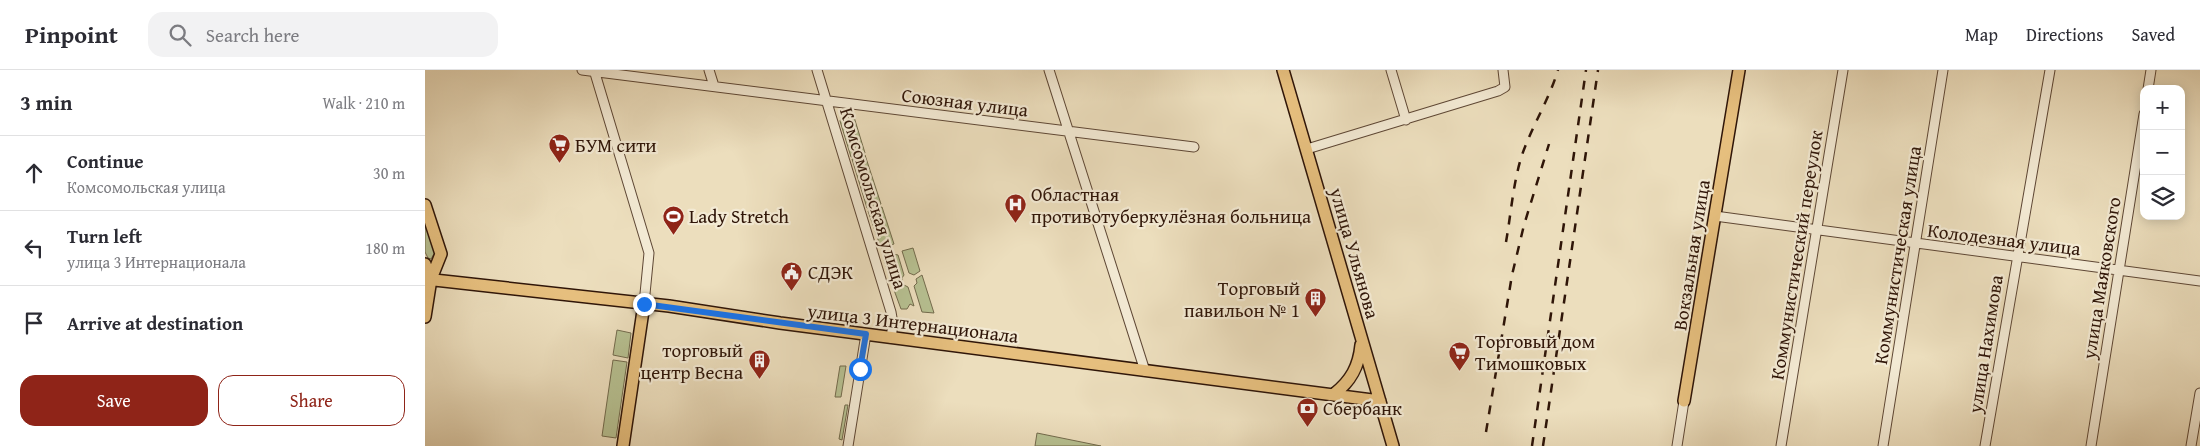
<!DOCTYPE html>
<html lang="en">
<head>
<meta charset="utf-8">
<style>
	:root { --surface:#fff; --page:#f2f2f3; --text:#2b2b33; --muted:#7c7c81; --line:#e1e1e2; --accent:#8f2418 }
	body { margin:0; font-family:"Gentium Book Plus",serif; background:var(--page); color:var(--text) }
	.controls { position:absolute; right:15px; top:15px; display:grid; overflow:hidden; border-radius:10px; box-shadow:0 2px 12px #0003 }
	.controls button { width:45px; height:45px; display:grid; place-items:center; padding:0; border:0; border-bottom:1px solid var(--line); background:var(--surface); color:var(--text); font:25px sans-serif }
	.stop { position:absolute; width:15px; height:15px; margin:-11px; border:4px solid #1a73e8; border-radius:50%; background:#fff }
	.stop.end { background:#1a73e8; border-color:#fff; box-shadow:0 1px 5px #0008 }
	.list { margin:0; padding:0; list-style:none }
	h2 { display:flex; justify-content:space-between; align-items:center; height:65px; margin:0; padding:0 20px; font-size:21px }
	h2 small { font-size:16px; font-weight:400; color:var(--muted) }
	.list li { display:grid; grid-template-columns:32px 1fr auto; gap:15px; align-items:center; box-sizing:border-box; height:75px; padding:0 20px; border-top:1px solid var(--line) }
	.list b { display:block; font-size:19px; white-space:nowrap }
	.list p { margin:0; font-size:16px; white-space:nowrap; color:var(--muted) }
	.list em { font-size:16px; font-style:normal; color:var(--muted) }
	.actions { display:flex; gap:10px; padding:15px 20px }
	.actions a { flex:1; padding:11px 0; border:1px solid var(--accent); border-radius:15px; text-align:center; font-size:18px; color:var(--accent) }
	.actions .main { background:var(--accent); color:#fff }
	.icon { flex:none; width:28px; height:28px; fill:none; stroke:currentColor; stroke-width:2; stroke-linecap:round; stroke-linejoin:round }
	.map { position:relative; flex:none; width:1775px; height:376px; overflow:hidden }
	header { display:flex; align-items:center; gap:30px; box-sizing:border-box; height:70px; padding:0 25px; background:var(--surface); border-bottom:1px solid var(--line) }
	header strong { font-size:24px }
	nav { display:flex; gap:28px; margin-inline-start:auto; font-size:18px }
	.search { width:350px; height:45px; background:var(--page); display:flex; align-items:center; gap:12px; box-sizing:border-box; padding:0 18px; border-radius:15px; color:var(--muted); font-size:19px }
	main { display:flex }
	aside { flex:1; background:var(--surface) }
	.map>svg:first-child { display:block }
</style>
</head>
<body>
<header>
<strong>Pinpoint</strong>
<div class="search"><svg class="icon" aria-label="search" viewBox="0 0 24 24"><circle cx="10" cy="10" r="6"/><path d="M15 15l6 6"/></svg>Search here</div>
<nav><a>Map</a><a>Directions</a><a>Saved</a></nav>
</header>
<main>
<aside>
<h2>3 min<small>Walk · 210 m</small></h2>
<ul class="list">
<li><svg class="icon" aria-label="ahead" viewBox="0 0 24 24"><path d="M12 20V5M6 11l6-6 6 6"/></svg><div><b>Continue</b><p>Комсомольская улица</p></div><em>30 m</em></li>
<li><svg class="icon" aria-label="left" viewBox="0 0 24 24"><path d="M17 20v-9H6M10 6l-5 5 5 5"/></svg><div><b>Turn left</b><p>улица 3 Интернационала</p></div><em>180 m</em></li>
<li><svg class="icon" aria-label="arrive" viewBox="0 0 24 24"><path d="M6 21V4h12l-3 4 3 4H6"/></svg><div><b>Arrive at destination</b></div></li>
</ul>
<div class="actions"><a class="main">Save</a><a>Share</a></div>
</aside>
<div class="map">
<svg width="1775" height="376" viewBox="0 0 1775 376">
	<rect width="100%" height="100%" fill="#ecdebd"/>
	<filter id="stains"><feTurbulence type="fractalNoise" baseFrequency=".004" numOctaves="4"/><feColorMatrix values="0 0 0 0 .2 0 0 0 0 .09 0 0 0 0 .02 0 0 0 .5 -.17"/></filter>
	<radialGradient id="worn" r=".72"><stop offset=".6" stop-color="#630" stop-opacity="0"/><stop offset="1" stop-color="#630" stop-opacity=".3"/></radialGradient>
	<path fill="#b7c192" stroke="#736b4d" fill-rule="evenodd" d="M420,43H425L429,47L440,83L426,87L415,51L417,45ZM420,46L426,49L433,75L427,77L418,50Z
		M440,85L456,134L442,138L427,89Z
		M457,137L469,174L456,178L443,141Z
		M0,151L10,182L6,189L3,188L0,182Z
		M488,178L495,201L489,205L484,203L477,181Z
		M468,184L473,185L479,205L477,208V212L468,217L459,190Z
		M497,205L509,243L497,242L489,216L492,213L491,209Z
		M479,215L483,217L489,236L485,234L482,239H476L469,220Z
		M192,260L206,263L203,288L188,285Z
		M188,290L202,292L191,368L177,366Z
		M415,296H421L416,327H410Z
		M420,335H423L417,370L414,369Z
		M612,363L676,376H610Z"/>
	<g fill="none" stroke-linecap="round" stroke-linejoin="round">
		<defs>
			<path id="minor" d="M157,0L769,77
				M169,0L224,183L219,234
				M284,0L289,16
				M392,0L466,242L468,254L466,268
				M624,0L720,301
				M966,0L981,50
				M1723,19L1726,0
				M882,79L1073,21L1080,17L1078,0
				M1290,146L1775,211
				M423,376L441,264
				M1252,376L1259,331
				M1356,376L1418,0
				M1458,376L1518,0
				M1560,376L1625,0
				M1666,376L1719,44
				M1766,376L1775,323"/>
			<path id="major" d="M858,0L968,376
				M0,135L16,184L6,209L0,247
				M0,194L6,209
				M0,209L244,236L355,253L955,331
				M909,324C926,311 934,296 936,275
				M1259,331L1314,0
				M198,376L219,234"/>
		</defs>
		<use href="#minor" stroke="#5e4735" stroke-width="11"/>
		<use href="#major" stroke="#2f1508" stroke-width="14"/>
		<use href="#minor" stroke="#f3ead4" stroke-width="9"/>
		<use href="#major" stroke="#e6bf7e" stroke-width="11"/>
		<path stroke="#2f1508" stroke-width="2.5" stroke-dasharray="9 9" stroke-linecap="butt" d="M1081,172C1086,144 1088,113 1097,85C1107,56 1124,30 1133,0
			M1061,362L1087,205L1099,155L1124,74
			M1107,376L1161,0
			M1118,376L1173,0"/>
	</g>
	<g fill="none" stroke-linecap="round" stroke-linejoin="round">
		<path stroke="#1a73e8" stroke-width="6" d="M219,234L441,264L435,299"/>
	</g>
	<defs>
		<symbol id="supermarket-pin" viewBox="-11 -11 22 30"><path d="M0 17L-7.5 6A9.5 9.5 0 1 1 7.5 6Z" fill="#8f2418" stroke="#f3ead4"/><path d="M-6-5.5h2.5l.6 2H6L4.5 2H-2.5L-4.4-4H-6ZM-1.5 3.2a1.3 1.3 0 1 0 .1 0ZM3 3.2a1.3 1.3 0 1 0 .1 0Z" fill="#fff"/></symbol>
		<symbol id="hospital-pin" viewBox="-11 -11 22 30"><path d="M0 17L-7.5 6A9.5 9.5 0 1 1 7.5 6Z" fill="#8f2418" stroke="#f3ead4"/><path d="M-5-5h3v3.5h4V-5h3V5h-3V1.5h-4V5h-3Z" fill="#fff"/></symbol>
		<symbol id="stadium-pin" viewBox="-11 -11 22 30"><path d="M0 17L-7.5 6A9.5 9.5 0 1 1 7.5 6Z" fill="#8f2418" stroke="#f3ead4"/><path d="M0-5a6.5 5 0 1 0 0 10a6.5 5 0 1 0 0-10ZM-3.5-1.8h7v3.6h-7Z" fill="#fff"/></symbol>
		<symbol id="civic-pin" viewBox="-11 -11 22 30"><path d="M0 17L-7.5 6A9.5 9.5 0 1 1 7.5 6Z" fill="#8f2418" stroke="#f3ead4"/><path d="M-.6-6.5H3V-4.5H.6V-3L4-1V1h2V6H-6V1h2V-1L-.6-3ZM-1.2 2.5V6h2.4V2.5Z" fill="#fff"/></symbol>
		<symbol id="building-pin" viewBox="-11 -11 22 30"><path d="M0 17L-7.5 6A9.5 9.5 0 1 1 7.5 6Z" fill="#8f2418" stroke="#f3ead4"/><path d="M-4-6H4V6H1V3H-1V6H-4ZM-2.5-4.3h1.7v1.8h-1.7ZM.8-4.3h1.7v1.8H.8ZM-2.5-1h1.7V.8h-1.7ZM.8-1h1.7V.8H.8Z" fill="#fff"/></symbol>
		<symbol id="bank-pin" viewBox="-11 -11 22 30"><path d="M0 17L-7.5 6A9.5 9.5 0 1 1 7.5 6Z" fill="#8f2418" stroke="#f3ead4"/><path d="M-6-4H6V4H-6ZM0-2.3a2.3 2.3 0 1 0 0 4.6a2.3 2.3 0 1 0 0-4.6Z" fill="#fff"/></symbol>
	</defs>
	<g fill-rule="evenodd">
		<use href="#supermarket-pin" x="122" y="62" width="25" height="34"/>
		<use href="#hospital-pin" x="578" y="122" width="25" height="34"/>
		<use href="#stadium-pin" x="236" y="134" width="25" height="34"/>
		<use href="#civic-pin" x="354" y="190" width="25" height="34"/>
		<use href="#building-pin" x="878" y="216" width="25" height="34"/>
		<use href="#supermarket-pin" x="1022" y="270" width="25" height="34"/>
		<use href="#building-pin" x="322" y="278" width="25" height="34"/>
		<use href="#bank-pin" x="870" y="326" width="25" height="34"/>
	</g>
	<g text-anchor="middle" stroke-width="4.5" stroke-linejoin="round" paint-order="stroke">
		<g font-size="19" fill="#2f1508" stroke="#f3ead4">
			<text transform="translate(540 32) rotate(7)" y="7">Союзная улица</text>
			<text transform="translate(449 128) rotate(73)" y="7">Комсомольская улица</text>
			<text transform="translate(1579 169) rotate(7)" y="7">Колодезная улица</text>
			<text transform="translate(930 183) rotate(74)" y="7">улица Ульянова</text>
			<text transform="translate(1266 185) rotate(-81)" y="7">Вокзальная улица</text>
			<text transform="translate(1371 185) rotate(-81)" y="7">Коммунистический переулок</text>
			<text transform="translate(1472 185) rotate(-81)" y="7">Коммунистическая улица</text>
			<text transform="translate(1676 208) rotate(-81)" y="7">улица Маяковского</text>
			<text transform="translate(488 253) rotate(7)" y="7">улица 3 Интернационала</text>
			<text transform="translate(1560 274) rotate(-81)" y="7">улица Нахимова</text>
		</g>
		<g font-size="19" fill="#2f1508" stroke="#f3ead4" text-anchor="start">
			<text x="150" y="82">БУМ сити</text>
			<text x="606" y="131">Областная<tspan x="606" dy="22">противотуберкулёзная больница</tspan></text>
			<text x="264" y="153">Lady Stretch</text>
			<text x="383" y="209">СДЭК</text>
			<text x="875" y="225" text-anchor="end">Торговый<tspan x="875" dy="22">павильон № 1</tspan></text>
			<text x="1050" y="278">Торговый дом<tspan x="1050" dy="22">Тимошковых</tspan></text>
			<text x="318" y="287" text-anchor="end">торговый<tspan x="318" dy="22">центр Весна</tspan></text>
			<text x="898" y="345">Сбербанк</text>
		</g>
	</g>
	<rect width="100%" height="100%" filter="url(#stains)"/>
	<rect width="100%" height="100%" fill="url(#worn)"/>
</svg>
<div class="controls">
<button>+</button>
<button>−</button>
<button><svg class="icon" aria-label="layers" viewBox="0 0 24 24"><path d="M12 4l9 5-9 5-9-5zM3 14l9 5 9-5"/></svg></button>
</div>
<div class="stop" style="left:435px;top:299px"></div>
<div class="stop end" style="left:219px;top:234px"></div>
</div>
</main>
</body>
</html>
